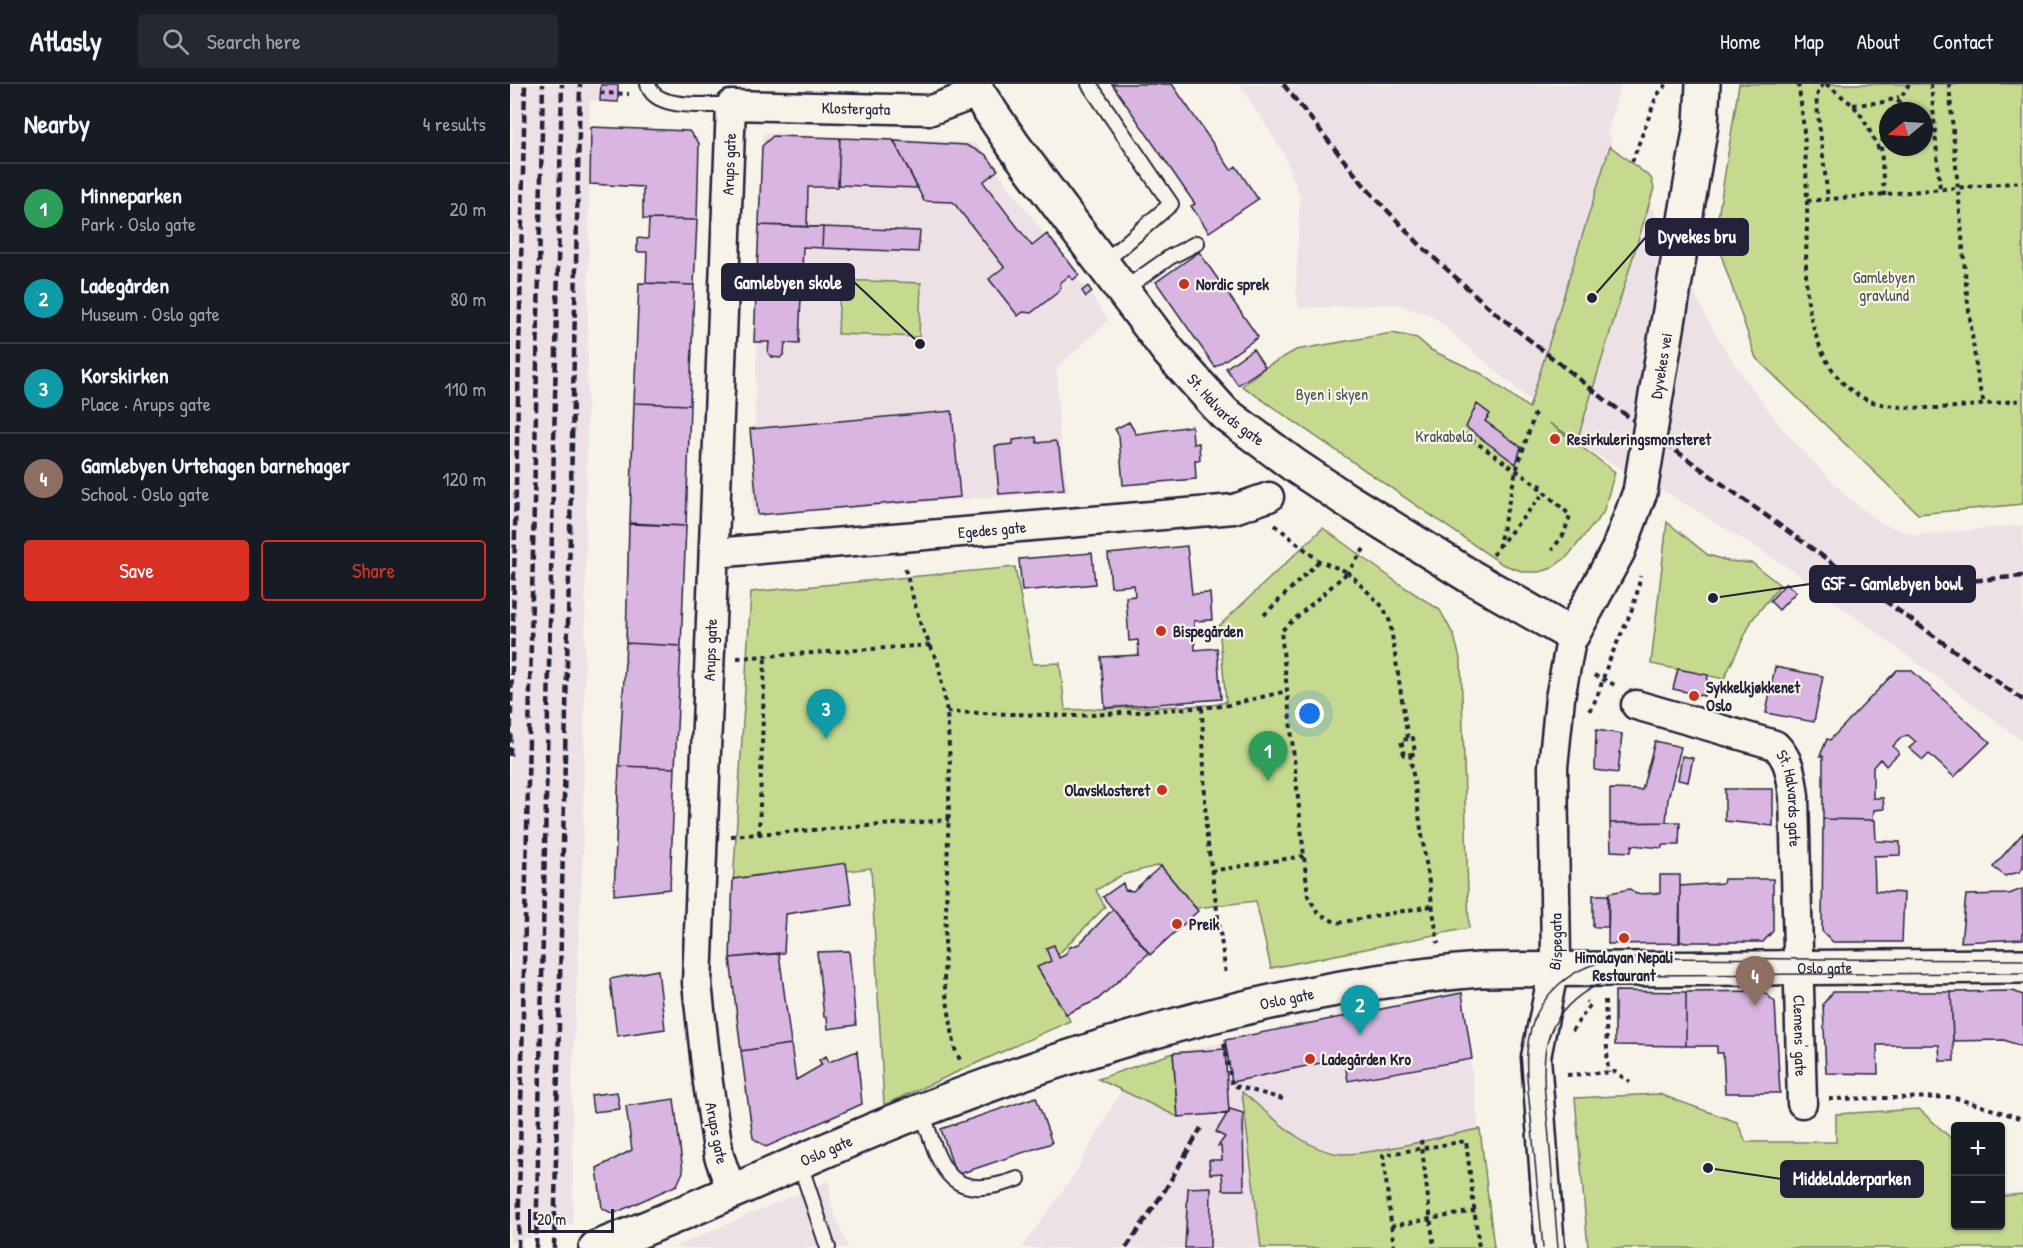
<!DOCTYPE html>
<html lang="en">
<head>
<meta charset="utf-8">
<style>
	:root { --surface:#171b24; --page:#242831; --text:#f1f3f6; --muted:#9ea1a6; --line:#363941; --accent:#d93025 }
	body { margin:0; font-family:"Patrick Hand",sans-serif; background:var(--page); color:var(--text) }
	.controls { position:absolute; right:18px; bottom:18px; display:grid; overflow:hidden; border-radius:6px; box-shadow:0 2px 4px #0004 }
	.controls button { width:54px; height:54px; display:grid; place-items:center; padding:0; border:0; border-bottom:2px solid var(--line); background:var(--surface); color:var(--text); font:30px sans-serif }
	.compass { position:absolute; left:1369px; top:18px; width:54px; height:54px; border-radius:50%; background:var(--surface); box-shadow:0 2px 4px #0004; rotate:252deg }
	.scale { position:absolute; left:18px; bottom:15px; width:86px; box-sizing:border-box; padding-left:6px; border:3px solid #22223b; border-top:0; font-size:16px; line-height:21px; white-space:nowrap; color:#22223b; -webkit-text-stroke:4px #f7f3e8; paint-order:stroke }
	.you { position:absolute; left:800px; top:630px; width:21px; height:21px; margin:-15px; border:4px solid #fff; border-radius:50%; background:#1a73e8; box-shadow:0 0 0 9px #1a73e833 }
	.badge { display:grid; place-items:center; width:39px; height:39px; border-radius:50%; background:var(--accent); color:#fff; font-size:20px; font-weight:700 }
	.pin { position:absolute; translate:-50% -50px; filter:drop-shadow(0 2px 3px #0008) }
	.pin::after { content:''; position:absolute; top:32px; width:21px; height:18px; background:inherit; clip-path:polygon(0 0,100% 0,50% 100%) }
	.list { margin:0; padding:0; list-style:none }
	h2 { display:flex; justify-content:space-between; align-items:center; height:78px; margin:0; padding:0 24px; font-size:26px }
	h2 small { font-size:20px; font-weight:400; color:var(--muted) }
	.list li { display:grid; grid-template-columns:39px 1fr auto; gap:18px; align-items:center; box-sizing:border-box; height:90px; padding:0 24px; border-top:2px solid var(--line) }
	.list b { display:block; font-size:22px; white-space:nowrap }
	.list p { margin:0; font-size:20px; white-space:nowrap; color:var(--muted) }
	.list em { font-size:20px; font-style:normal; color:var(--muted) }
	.actions { display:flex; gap:12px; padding:18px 24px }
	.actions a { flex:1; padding:14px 0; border:2px solid var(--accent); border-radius:6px; text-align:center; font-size:21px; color:var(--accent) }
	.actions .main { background:var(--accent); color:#fff }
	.icon { flex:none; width:33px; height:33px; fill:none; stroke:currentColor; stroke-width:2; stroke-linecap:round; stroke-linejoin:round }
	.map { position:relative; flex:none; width:1513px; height:1164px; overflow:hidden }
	header { display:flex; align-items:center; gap:36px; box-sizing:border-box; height:84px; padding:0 30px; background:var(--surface); border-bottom:2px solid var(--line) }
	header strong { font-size:28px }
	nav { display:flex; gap:33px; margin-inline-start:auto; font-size:21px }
	.search { width:420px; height:54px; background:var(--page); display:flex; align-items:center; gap:15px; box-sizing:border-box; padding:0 21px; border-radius:6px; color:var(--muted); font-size:22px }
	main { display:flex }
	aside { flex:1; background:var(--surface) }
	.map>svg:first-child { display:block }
</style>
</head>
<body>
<header>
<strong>Atlasly</strong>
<div class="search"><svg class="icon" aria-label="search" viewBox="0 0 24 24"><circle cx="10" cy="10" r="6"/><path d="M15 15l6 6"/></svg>Search here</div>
<nav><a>Home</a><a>Map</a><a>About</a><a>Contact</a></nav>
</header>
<main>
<aside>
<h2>Nearby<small>4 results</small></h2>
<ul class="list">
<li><span class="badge" style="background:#2e9e5b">1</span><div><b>Minneparken</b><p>Park · Oslo gate</p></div><em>20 m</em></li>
<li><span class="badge" style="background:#0f9aa8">2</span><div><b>Ladegården</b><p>Museum · Oslo gate</p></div><em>80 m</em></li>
<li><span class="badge" style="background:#0f9aa8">3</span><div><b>Korskirken</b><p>Place · Arups gate</p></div><em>110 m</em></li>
<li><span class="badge" style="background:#8d6e63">4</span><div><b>Gamlebyen Urtehagen barnehager</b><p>School · Oslo gate</p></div><em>120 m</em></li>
</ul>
<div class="actions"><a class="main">Save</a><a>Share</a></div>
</aside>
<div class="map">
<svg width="1513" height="1164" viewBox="0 0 1513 1164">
	<rect width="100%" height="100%" fill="#f7f3e8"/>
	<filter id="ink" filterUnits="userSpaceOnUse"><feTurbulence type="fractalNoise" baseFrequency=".0167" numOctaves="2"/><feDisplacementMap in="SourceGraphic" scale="12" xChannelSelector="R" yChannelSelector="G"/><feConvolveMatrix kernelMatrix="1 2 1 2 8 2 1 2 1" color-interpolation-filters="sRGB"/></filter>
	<g filter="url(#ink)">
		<path fill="#eee1e6" d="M0,0H91L90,17H80L73,768L62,1004L63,1139L0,1160V182L3,14L0,13Z
			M729,0H1111L1097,50L1102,52L1100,62L1147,132L1197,235L1227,284L1275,348L1338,414L1373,440L1405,451L1513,441V657L1276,482L1164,413L1079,367L922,232L885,220L790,224L786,207L790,112L774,70Z
			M253,49L466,59L599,236L547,284L549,349L559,407L242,432Z
			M952,909L984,1164H511L562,1094L612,1005L668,1033L663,969Z
			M319,1096L321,1121L338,1164H162Z"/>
		<path fill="#c6da8f" stroke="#747e65" stroke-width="1.5" fill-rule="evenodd" d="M1229,0H1513V420L1408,430L1246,274L1205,153ZM1378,27H1414V63H1378Z
			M1100,62L1141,94L1144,104L1067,357L1039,339L1105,388L1093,429L1057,473L1040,485L1029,488H1014L992,480L732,302L754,284L786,266L882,249L907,254L921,266L972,290L1019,324Z
			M330,196L411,199L409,253L328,250Z
			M1157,438L1198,471L1218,477L1242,479L1270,501L1242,536L1214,595L1141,580Z
			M813,444L888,499L930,526L944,552L951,578L959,844L761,884L746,817L686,824L650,781L612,791L586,806L595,823L533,886L560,937L374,1021L361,784L223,801L241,508L505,483L523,580L550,579L555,626L702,621L716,618L709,542Z
			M663,969L668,1033L588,995Z
			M732,1008C759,1029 789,1062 824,1069C849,1075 939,1050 970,1045L984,1164H751Z
			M1149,1010L1227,1038L1236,1058H1326V1030L1409,1025L1444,1057L1446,1142H1490L1491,1112L1513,1110V1164H1078L1065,1014Z"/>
		<path fill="#d8b6e1" stroke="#22223b" stroke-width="1.5" d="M602,0H662L721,86L726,82L748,115L699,148L681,122L685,120Z
			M91,1H108V18L90,17Z
			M81,43L179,47L189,59L187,136L133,135V103L80,100Z
			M263,52L330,54L328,103H298L297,143L249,141L252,62Z
			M330,54L383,56L408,104L328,101Z
			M384,57L456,61L475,70L488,86L473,98L522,162L537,150L569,191L563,196L559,192L550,199L551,204L547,209L521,229L513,228L508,232L479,195L494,183L443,118L414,117Z
			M139,135L187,136L184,201L136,199L137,168H127V154L138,155Z
			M249,141L313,143L312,164L293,163L289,260L275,259L274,270L270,274L262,273L258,269L259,258H244Z
			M313,143L410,147L408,168L312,164Z
			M689,168L748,253L705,283L646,198Z
			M129,199L184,201L180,321L124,319Z
			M578,202L582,208L576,213L572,207Z
			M743,265L755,283L728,301L716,284Z
			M124,319L180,321L176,442L120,439Z
			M967,320L980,330L975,337L1011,363L1006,380L956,343Z
			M442,327L450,413L248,431L240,345Z
			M619,338L626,350L682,342L683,360L689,359L690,376H685L686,395L613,401L609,352L605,345Z
			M526,353L527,359L545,357L549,364L554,405L489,410L485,362L503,360V356Z
			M119,440L176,442L171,562L116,559Z
			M677,462L682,510L700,509L702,536L684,537L685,566L707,564L711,615L595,624L591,573L629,571L628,556L619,557L616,513L625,512L624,501L601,503L598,470Z
			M582,469L585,500L512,507L509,475Z
			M1276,499L1286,508L1269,526L1260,517Z
			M116,559L171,562L165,684L109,682Z
			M1265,583L1313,592L1304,638L1256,629Z
			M1168,585L1198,591L1194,612L1163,605Z
			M1387,586H1401L1480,658L1444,693L1419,670L1413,676L1399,664L1406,658L1398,651L1392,653L1383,662L1389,669L1376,682L1370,675L1363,683V714H1373L1374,725L1364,726L1363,736L1313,735V672H1310L1317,655L1320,656Z
			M1086,646L1112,650L1108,689L1085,686Z
			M1145,657L1171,663L1158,715L1156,738L1100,739V705L1132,706Z
			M1172,672L1183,674L1178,698L1168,696Z
			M109,682L165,684L160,805L104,811Z
			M1215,705H1263V742L1215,737Z
			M1313,735L1365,736L1366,757L1390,758V771L1364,772L1365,807L1394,809L1392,858H1323L1312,847Z
			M1170,738L1169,761H1152V764L1122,761L1121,768L1101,767L1100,739Z
			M1513,749V784L1509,788L1495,792L1483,783Z
			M336,779L342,820L276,830L274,869L220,874L223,795Z
			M651,782L688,827L640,871L593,813L613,799L615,806L623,807Z
			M1150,791H1170V859L1098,860L1099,809L1120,805L1126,810L1150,809Z
			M1214,795H1263V847L1253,858H1169L1170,802L1213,799Z
			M1512,805L1513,855L1451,858L1456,811L1499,810Z
			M1083,811H1098V843H1083Z
			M603,825L639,869L587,916L556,930L527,883L541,877L536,864L544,861L549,874L555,871L560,863L569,860Z
			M339,867L346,941L318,945L317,933H314L307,868Z
			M269,869L281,960L231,967L220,874Z
			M148,886L155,945L107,952L100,895Z
			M1105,907L1176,908V962L1105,961Z
			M1253,907L1265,918L1270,1009H1215L1213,969H1207V962H1176V908Z
			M1503,907L1513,911V963L1494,956L1443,957L1441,908Z
			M1323,908H1441L1444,977H1430L1429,961H1367L1368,990L1316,989L1313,920Z
			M952,909L962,975L838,997L834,974L722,998L715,956Z
			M281,960L286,996L312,981L309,976L316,972L319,978L347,967L352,1020L256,1063L243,1054L231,967Z
			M715,965L719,1029L668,1033L663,969Z
			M107,1008L110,1025L83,1028L81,1011Z
			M526,1013L542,1059L446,1091L431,1045Z
			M164,1015L173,1088L167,1101L103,1130L92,1124L87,1084L122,1066L116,1022Z
			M720,1025L733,1029L734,1106H713L712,1089L700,1090L699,1076H712L711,1062H708L715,1053L706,1048Z
			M701,1103L700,1164H675L678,1104Z"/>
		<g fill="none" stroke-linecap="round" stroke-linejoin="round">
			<defs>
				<path id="lane" d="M138,0C144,27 198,20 221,21
					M579,0L661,120L593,179
					M613,206L660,173L687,159
					M412,1027C431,1085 437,1120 508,1095
					M289,1077L318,1164"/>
				<g id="street">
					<path id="s1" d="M204,469L724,425L759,413"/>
					<path id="s2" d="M1126,621L1265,661C1280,676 1281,691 1284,712L1292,1019"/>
					<path id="s3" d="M221,1106L209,1072L198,999L187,899L221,21L421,26L467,9"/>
					<path id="s4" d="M1040,1164L1026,973L1046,874L1043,683L1050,614L1062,551"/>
				</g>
				<g id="secondary">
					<path id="s5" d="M462,0L504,62L659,268L714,329L784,381L835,415L961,493L1062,551L1108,467L1130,408"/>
					<path d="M1176,130L1191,41L1193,0"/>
					<path id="s6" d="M86,1164C185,1127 280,1080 378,1040C566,963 766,903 969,886L1513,882"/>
				</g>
			</defs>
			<use href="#lane" stroke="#22223b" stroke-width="18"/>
			<use href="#street" stroke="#22223b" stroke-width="33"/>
			<use href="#secondary" stroke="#22223b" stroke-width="38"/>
			<path stroke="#22223b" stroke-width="4" stroke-dasharray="4.5 4.5" stroke-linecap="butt" d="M1288,0C1295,38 1296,80 1297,119C1298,150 1293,194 1299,224C1306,264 1327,312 1371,320C1417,329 1468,321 1513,316
				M1313,0L1306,13L1318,115
				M1316,0L1343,21L1353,34L1371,69
				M1421,0L1430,105
				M1439,0L1457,211L1468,298L1474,320
				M90,9L119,10
				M1343,21L1375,18L1389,13
				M1383,27L1399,0
				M1122,78L1147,11L1157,0
				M1374,112L1371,61L1378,40
				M1297,117L1513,98
				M954,350L1024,399L1060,431L1054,450L1042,466
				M1030,404L1032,396
				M765,441L809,477L838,488L771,547L798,812L808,829L827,839L921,822
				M988,463L1035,408
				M854,465L838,488L873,523L880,538L898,655L903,654L905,670H900
				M983,471L988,464L1006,387L1025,329
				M395,485L411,542L428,578L437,628L440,681L434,898L445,965L451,978
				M754,531L809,477
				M227,574L421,561
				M1084,591L1107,602
				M692,624L696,746L716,891
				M1079,627C1089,614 1092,595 1098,580C1109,551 1127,524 1130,492
				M437,628L566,632L714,622L777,607
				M898,655L891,656L894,671L900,670
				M900,670L928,860
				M249,750L255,572
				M221,752L439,736
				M701,787L794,772
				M1095,916L1098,989
				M1062,947L1080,921L1076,917
				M714,960L722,1001L773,1015
				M1057,991L1105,988L1120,998
				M1319,1015L1442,1013L1513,1035
				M911,1056L924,1164
				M881,1142L965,1127
				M884,1164L873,1071L956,1057L969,1164"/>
			<use href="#lane" stroke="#f7f3e8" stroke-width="14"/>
			<use href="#street" stroke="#f7f3e8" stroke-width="28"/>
			<use href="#secondary" stroke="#f7f3e8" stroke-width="33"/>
			<path stroke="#22223b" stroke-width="1.5" d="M1033,1164C1029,1124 1026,1085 1022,1045C1020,1020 1015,993 1017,968C1021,912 1062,878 1116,874L1513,876
				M1048,1164C1045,1127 1042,1090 1039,1054C1037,1027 1032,998 1035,971C1040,925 1080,896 1123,891L1513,889"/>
			<path stroke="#22223b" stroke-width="4.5" stroke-dasharray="9 4.5" stroke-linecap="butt" d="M773,0L857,105L912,163L983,227L1098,318L1513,616
				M1437,499L1513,492
				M0,672L15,0
				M8,1164L33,0
				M26,1164L52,0
				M44,1164L70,0
				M616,1164L655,1106L691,1044"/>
			<defs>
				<g id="secondary-bridge">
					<path id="s7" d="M1130,408L1176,130"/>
				</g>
			</defs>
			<use href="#secondary-bridge" stroke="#22223b" stroke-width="38" stroke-linecap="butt"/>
			<use href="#secondary-bridge" stroke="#f7f3e8" stroke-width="33"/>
		</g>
	</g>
	<g fill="#c8321e" stroke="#f7f3e8" stroke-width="2">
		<circle cx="674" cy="200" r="6"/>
		<circle cx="1045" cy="355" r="6"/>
		<circle cx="651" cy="547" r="6"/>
		<circle cx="1184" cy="612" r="6"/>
		<circle cx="652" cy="706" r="6"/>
		<circle cx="667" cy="840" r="6"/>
		<circle cx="1114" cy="854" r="6"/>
		<circle cx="800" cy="975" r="6"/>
	</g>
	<g text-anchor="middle" stroke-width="4.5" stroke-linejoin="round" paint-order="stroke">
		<g font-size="16" fill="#22223b" stroke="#f7f3e8">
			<text dy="6" stroke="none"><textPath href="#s3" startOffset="1214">Klostergata</textPath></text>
			<text dy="6" stroke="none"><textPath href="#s3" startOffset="1030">Arups gate</textPath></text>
			<text dy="6" stroke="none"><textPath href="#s7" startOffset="128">Dyvekes vei</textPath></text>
			<text dy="6" stroke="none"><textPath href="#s5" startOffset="414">St. Halvards gate</textPath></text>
			<text dy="6" stroke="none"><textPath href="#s1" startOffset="279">Egedes gate</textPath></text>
			<text dy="6" stroke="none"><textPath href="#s3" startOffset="544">Arups gate</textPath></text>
			<text dy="6" stroke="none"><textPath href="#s2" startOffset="202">St. Halvards gate</textPath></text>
			<text dy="6" stroke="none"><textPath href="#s4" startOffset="309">Bispegata</textPath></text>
			<text dy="6" stroke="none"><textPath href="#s6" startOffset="1276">Oslo gate</textPath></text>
			<text dy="6" stroke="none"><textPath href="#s6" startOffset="736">Oslo gate</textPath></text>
			<text dy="6" stroke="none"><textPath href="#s2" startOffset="440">Clemens' gate</textPath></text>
			<text transform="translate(207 1049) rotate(79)" y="6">Arups gate</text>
			<text dy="6" stroke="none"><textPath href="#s6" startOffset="250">Oslo gate</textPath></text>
		</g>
		<g font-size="16" fill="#4b5050" stroke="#f7f3e8">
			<text x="1374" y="199">Gamlebyen<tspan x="1374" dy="18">gravlund</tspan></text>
			<text x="822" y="316">Byen i skyen</text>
			<text x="934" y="358">Krakabøla</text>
		</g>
		<g font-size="16" font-weight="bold" fill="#22223b" stroke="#f7f3e8" text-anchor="start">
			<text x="686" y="206">Nordic sprek</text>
			<text x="1057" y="361">Resirkuleringsmonsteret</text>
			<text x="663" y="553">Bispegården</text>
			<text x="1196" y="609">Sykkelkjøkkenet<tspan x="1196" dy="18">Oslo</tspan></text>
			<text x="640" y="712" text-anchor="end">Olavsklosteret</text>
			<text x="679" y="846">Preik</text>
			<text x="1114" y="879" text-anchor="middle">Himalayan Nepali<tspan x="1114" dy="18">Restaurant</tspan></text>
			<text x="812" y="981">Ladegården Kro</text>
		</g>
	</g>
	<path fill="none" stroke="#22223b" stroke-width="2" d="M1082 214L1136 153M410 260L344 198M1203 514L1300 500M1198 1084L1271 1095"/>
	<g fill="#22223b" stroke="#f7f3e8" stroke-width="2">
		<circle cx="1082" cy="214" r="6"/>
		<circle cx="410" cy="260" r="6"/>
		<circle cx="1203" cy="514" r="6"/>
		<circle cx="1198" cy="1084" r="6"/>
	</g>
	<g fill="#22223b" stroke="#22223b" stroke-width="2">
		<rect x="1136" y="135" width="102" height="36" rx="6"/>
		<rect x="212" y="180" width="132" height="36" rx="6"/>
		<rect x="1300" y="482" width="165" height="36" rx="6"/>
		<rect x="1271" y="1077" width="142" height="36" rx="6"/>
	</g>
	<g font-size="18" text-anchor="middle" font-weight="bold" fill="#fff">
		<text x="1187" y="159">Dyvekes bru</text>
		<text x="278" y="205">Gamlebyen skole</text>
		<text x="1382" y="506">GSF - Gamlebyen bowl</text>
		<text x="1342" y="1101">Middelalderparken</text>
	</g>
</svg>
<div class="controls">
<button>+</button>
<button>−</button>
</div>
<svg class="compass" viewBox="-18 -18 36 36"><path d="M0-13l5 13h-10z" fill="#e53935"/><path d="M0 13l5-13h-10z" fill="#9ea1a6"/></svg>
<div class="scale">20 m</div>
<div class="you"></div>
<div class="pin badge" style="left:758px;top:697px;background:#2e9e5b">1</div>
<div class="pin badge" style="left:850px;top:951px;background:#0f9aa8">2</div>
<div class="pin badge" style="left:316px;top:655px;background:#0f9aa8">3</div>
<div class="pin badge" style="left:1245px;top:922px;background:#8d6e63">4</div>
</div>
</main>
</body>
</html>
